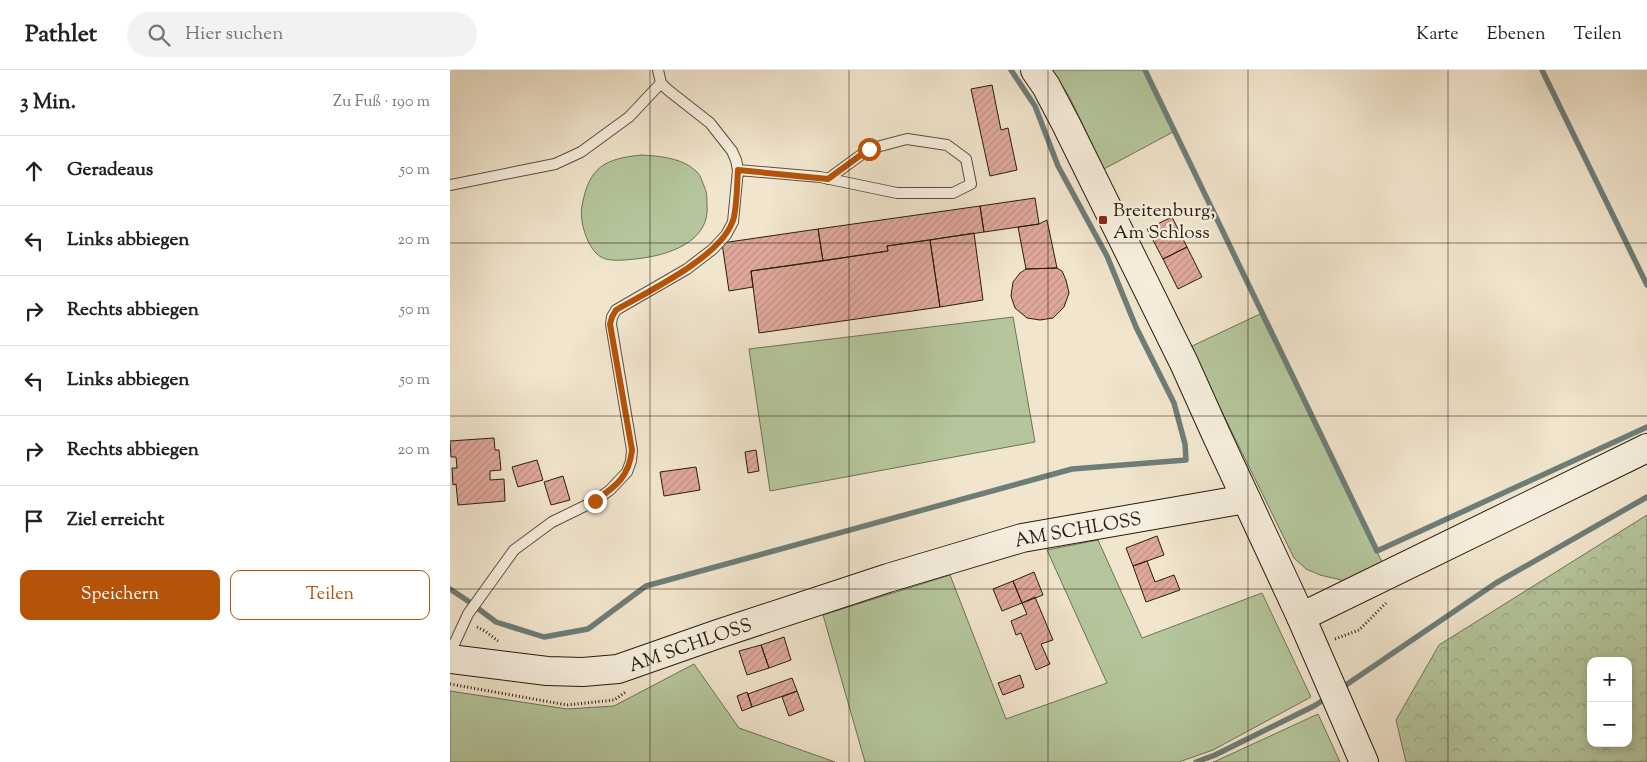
<!DOCTYPE html>
<html lang="de">
<head>
<meta charset="utf-8">
<style>
	:root { --surface:#fff; --page:#f2f2f2; --text:#202124; --muted:#757577; --line:#e0e0e0; --accent:#b45309 }
	body { margin:0; font-family:"Sorts Mill Goudy",serif; background:var(--page); color:var(--text) }
	.controls { position:absolute; right:15px; bottom:15px; display:grid; overflow:hidden; border-radius:10px; box-shadow:0 2px 8px #0003 }
	.controls button { width:45px; height:45px; display:grid; place-items:center; padding:0; border:0; border-bottom:1px solid var(--line); background:var(--surface); color:var(--text); font:25px sans-serif }
	.stop { position:absolute; width:15px; height:15px; margin:-11px; border:4px solid #b45309; border-radius:50%; background:#fff }
	.stop.end { background:#b45309; border-color:#fff; box-shadow:0 1px 5px #0008 }
	.list { margin:0; padding:0; list-style:none }
	h2 { display:flex; justify-content:space-between; align-items:center; height:65px; margin:0; padding:0 20px; font-size:21px }
	h2 small { font-size:16px; font-weight:400; color:var(--muted) }
	.list li { display:grid; grid-template-columns:32px 1fr auto; gap:15px; align-items:center; box-sizing:border-box; height:70px; padding:0 20px; border-top:1px solid var(--line) }
	.list b { display:block; font-size:19px; white-space:nowrap }
	.list em { font-size:16px; font-style:normal; color:var(--muted) }
	.actions { display:flex; gap:10px; padding:15px 20px }
	.actions a { flex:1; padding:11px 0; border:1px solid var(--accent); border-radius:10px; text-align:center; font-size:18px; color:var(--accent) }
	.actions .main { background:var(--accent); color:#fff }
	.icon { flex:none; width:28px; height:28px; fill:none; stroke:currentColor; stroke-width:2; stroke-linecap:round; stroke-linejoin:round }
	.map { position:relative; flex:none; width:1197px; height:692px; overflow:hidden }
	header { display:flex; align-items:center; gap:30px; box-sizing:border-box; height:70px; padding:0 25px; background:var(--surface); border-bottom:1px solid var(--line) }
	header strong { font-size:24px }
	nav { display:flex; gap:28px; margin-inline-start:auto; font-size:18px }
	.search { width:350px; height:45px; background:var(--page); display:flex; align-items:center; gap:12px; box-sizing:border-box; padding:0 18px; border-radius:28px; color:var(--muted); font-size:19px }
	main { display:flex }
	aside { flex:1; background:var(--surface) }
	.map>svg:first-child { display:block }
</style>
</head>
<body>
<header>
<strong>Pathlet</strong>
<div class="search"><svg class="icon" aria-label="search" viewBox="0 0 24 24"><circle cx="10" cy="10" r="6"/><path d="M15 15l6 6"/></svg>Hier suchen</div>
<nav><a>Karte</a><a>Ebenen</a><a>Teilen</a></nav>
</header>
<main>
<aside>
<h2>3 Min.<small>Zu Fuß · 190 m</small></h2>
<ul class="list">
<li><svg class="icon" aria-label="ahead" viewBox="0 0 24 24"><path d="M12 20V5M6 11l6-6 6 6"/></svg><div><b>Geradeaus</b></div><em>50 m</em></li>
<li><svg class="icon" aria-label="left" viewBox="0 0 24 24"><path d="M17 20v-9H6M10 6l-5 5 5 5"/></svg><div><b>Links abbiegen</b></div><em>20 m</em></li>
<li><svg class="icon" aria-label="right" viewBox="0 0 24 24"><path d="M7 20v-9h11M14 6l5 5-5 5"/></svg><div><b>Rechts abbiegen</b></div><em>50 m</em></li>
<li><svg class="icon" aria-label="left" viewBox="0 0 24 24"><path d="M17 20v-9H6M10 6l-5 5 5 5"/></svg><div><b>Links abbiegen</b></div><em>50 m</em></li>
<li><svg class="icon" aria-label="right" viewBox="0 0 24 24"><path d="M7 20v-9h11M14 6l5 5-5 5"/></svg><div><b>Rechts abbiegen</b></div><em>20 m</em></li>
<li><svg class="icon" aria-label="arrive" viewBox="0 0 24 24"><path d="M6 21V4h12l-3 4 3 4H6"/></svg><div><b>Ziel erreicht</b></div></li>
</ul>
<div class="actions"><a class="main">Speichern</a><a>Teilen</a></div>
</aside>
<div class="map">
<svg width="1197" height="692" viewBox="0 0 1197 692">
	<defs>
		<pattern id="forest-crowns" width="20" height="18" patternUnits="userSpaceOnUse" patternTransform="scale(1.25)"><rect width="20" height="18" fill="#b5c69c"/><path d="M2 6a3 3 0 1 1 6 0M12 15a3 3 0 1 1 6 0" fill="none" stroke="#9caa85"/></pattern>
		<pattern id="building-hatch" width="6" height="6" patternUnits="userSpaceOnUse" patternTransform="scale(1.25)"><rect width="6" height="6" fill="#e0a89c"/><path d="M-1 1l2-2M0 6l6-6M5 7l2-2" fill="none" stroke="#c09085"/></pattern>
	</defs>
	<rect width="100%" height="100%" fill="#f1e5cd"/>
	<filter id="stains"><feTurbulence type="fractalNoise" baseFrequency=".004" numOctaves="4"/><feColorMatrix values="0 0 0 0 .2 0 0 0 0 .09 0 0 0 0 .02 0 0 0 .5 -.17"/></filter>
	<radialGradient id="worn" r=".72"><stop offset=".6" stop-color="#630" stop-opacity="0"/><stop offset="1" stop-color="#630" stop-opacity=".3"/></radialGradient>
	<path fill="#b5c69c" stroke="#6e7256" d="M602,0H693L723,62L654,99L619,26Z
		M191,85C210,86 233,88 247,102C251,106 252,111 254,116C257,122 257,128 257,134C261,173 216,186 185,189C175,190 159,192 151,187C137,179 129,150 132,136C139,97 154,89 191,85Z
		M810,244L933,494L895,511L870,505L856,499L844,488L740,277Z
		M563,247L585,372L320,421L299,279Z
		M648,470L692,568L812,523L861,627L763,680L729,692H415L373,545L500,505L556,649L657,613L597,480Z
		M244,594L289,658L385,692H0V621L117,639L164,636Z
		M868,644L890,692H763L766,691Z"/>
	<path fill="url(#forest-crowns)" stroke="#6e7256" fill-rule="evenodd" d="M1197,445V692H956L946,650L989,575ZM1141,591H1178V673H1141Z"/>
	<g fill="none" stroke-linecap="round" stroke-linejoin="round">
		<path stroke="#6e7d78" stroke-width="5.5" d="M695,0L927,481L1197,357
			M1092,0L1197,215
			M0,519L18,531L46,552L94,567L138,559L196,516L622,399L736,390L735,374L724,333L686,257L657,186L608,96L585,36L561,0
			M890,619L1046,513L1197,427
			M746,692L765,685L864,636L878,627"/>
	</g>
	<path fill="url(#building-hatch)" stroke="#281d0f" d="M542,15L551,60L558,58L567,100L540,106L521,19Z
		M585,128L589,154L534,162L530,136Z
		M530,136L534,162L437,176L438,181L373,191L368,159Z
		M722,147L737,177L713,189L697,159Z
		M597,150L607,198L576,199L568,157L589,154Z
		M368,159L373,191L301,201L303,217L279,221L272,173Z
		M524,163L533,230L490,237L480,170Z
		M480,170L490,237L309,263L301,201L438,181L437,176Z
		M737,177L752,207L728,219L713,189Z
		M607,198L612,201L616,210L619,223L614,237L603,248L590,250L577,248L565,238L561,226L563,212L570,203L576,199Z
		M44,368L45,380H49L51,400L40,401V410L54,409L55,431L8,435L6,414L3,415L2,398H7L6,387H1L0,371Z
		M306,380L309,401L298,403L295,382Z
		M87,390L93,410L68,417L62,397Z
		M246,397L250,420L214,426L210,402Z
		M113,406L120,430L101,435L94,412Z
		M707,466L714,485L683,496L676,478Z
		M697,491L705,512L724,505L730,520L696,532L683,496Z
		M584,502L593,525L572,533L563,511Z
		M563,511L572,533L552,541L543,519Z
		M585,527L603,570L591,574L600,594L586,600L571,563L566,565L561,551L577,544L572,533Z
		M334,567L341,590L319,598L311,575Z
		M311,575L319,598L297,605L289,581Z
		M570,605L574,617L553,625L548,613Z
		M342,608L347,621L302,637L298,624Z
		M347,621L354,640L339,646L332,627Z
		M297,622L302,637L292,641L287,626Z"/>
	<g fill="none" stroke-linecap="round" stroke-linejoin="round">
		<defs>
			<path id="lane" d="M288,100L370,107L447,123H503L521,114L516,89L497,75L457,69L419,79L378,109
				M0,115L105,94L131,82L179,47L211,13
				M0,583L18,544L64,480L102,452L145,431L160,420L177,402L181,391L182,380L161,254L162,247L166,240L237,199L263,179L276,165L283,152L288,100L286,90L282,81L260,53L218,20L211,13L208,0"/>
			<g id="secondary">
				<path d="M585,0L596,16L616,54L734,293L765,362L851,547L914,692"/>
				<path d="M851,547L1197,378"/>
				<path id="s1" d="M0,589L97,601L133,602L168,599L268,564L438,508L572,468L796,429"/>
			</g>
		</defs>
		<use href="#lane" stroke="#5a4f3e" stroke-width="12"/>
		<use href="#secondary" stroke="#281d0f" stroke-width="30"/>
		<path stroke="#281d0f" stroke-width="3" stroke-dasharray="1 2.5" stroke-linecap="butt" d="M27,557L35,561L48,571
			M885,569L909,560L936,533
			M0,614L117,635L164,630L177,621"/>
		<use href="#lane" stroke="#f6eede" stroke-width="10"/>
		<use href="#secondary" stroke="#f6eede" stroke-width="28"/>
	</g>
	<g fill="none" stroke-linecap="round" stroke-linejoin="round">
		<path stroke="#b45309" stroke-width="6" d="M145,431C166,416 179,407 182,380L160,254L162,247L166,240C199,221 268,188 282,153C287,144 287,112 288,100L378,109L419,79"/>
	</g>
	<path fill="none" stroke="#281d0f" stroke-width="1" stroke-opacity="0.55" d="M200,0V692M399,0V692M598,0V692M798,0V692M998,0V692M0,173H1197M0,346H1197M0,519H1197"/>
	<rect fill="#8f2418" stroke="#f6eede" stroke-width="2" x="648" y="145" width="10" height="10" rx="2.5"/>
	<g text-anchor="middle" stroke-width="4.5" stroke-linejoin="round" paint-order="stroke">
		<g font-size="19" fill="#281d0f" stroke="#f6eede" text-anchor="start">
			<text x="663" y="146">Breitenburg,<tspan x="663" dy="22">Am Schloss</tspan></text>
		</g>
		<g font-size="19" fill="#281d0f" stroke="#f6eede">
			<text dy="7" stroke="none"><textPath href="#s1" startOffset="650">AM SCHLOSS</textPath></text>
			<text dy="7" stroke="none"><textPath href="#s1" startOffset="245">AM SCHLOSS</textPath></text>
		</g>
	</g>
	<rect width="100%" height="100%" filter="url(#stains)"/>
	<rect width="100%" height="100%" fill="url(#worn)"/>
</svg>
<div class="controls">
<button>+</button>
<button>−</button>
</div>
<div class="stop" style="left:419px;top:79px"></div>
<div class="stop end" style="left:145px;top:431px"></div>
</div>
</main>
</body>
</html>
